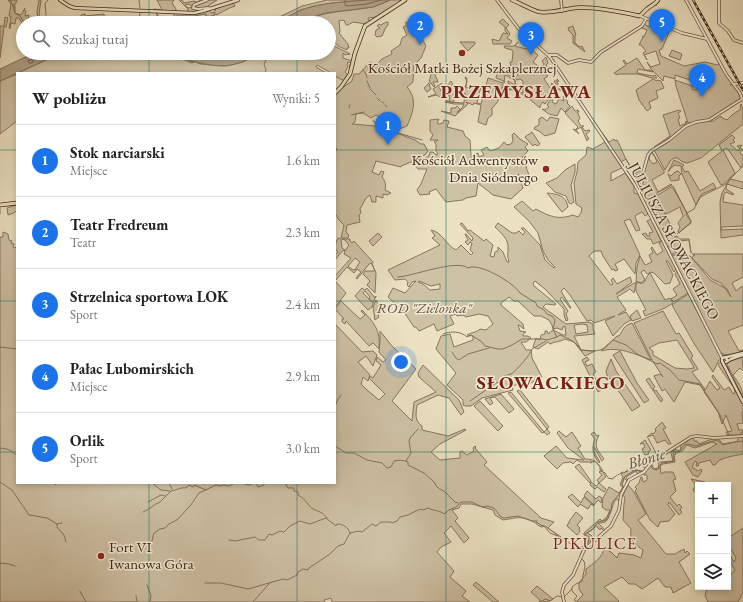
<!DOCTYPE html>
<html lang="pl">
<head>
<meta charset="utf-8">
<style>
	:root { --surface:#fff; --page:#f2f2f2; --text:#222; --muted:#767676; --line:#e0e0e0; --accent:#1a73e8 }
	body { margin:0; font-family:"EB Garamond",serif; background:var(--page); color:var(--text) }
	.controls { position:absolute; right:12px; bottom:12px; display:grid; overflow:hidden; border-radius:0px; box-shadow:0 2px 6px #0003 }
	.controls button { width:36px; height:36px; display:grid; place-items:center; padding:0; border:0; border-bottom:1px solid var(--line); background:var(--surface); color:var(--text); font:20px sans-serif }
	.you { position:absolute; left:401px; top:362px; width:14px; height:14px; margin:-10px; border:3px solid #fff; border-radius:50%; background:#1a73e8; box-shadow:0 0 0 6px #1a73e833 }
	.badge { display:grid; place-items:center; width:26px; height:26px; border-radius:50%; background:var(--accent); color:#fff; font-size:13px; font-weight:700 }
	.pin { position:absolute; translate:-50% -33px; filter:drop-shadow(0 1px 2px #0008) }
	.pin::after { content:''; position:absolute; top:21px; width:14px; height:12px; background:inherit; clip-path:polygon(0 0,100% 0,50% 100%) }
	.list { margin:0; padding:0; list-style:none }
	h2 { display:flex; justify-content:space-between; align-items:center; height:52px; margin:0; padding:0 16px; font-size:17px }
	h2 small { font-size:13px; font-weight:400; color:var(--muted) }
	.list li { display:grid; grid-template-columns:26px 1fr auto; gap:12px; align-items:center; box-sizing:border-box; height:72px; padding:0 16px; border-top:1px solid var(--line) }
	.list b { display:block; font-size:15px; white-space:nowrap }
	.list p { margin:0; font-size:13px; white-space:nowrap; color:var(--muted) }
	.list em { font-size:13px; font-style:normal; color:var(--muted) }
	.icon { flex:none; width:22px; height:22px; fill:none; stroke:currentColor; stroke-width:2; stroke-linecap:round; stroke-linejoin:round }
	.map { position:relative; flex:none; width:743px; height:602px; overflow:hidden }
	.search { position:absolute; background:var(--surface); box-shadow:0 2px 6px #0003; left:16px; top:16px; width:320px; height:44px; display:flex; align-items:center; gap:10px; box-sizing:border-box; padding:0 14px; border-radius:22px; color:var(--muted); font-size:15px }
	.panel { position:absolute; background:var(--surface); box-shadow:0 2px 6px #0003; left:16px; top:72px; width:320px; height:412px; border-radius:0px }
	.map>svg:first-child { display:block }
</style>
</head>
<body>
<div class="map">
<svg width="743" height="602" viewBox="0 0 743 602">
	<rect width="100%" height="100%" fill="#ebe2c2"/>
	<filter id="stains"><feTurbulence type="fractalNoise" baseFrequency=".005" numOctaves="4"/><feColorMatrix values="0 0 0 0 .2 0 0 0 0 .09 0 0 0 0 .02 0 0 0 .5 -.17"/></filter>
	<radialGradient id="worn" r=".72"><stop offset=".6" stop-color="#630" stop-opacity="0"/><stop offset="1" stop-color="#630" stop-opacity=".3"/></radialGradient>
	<path fill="#cec2a5" stroke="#88755e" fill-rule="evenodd" d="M8,0H17L15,5H12L15,6V13L21,15L25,8L24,10L26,11L25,16L29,15L28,20L30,23H23V25L19,18H16L15,24L11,23L10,29L9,28L11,17L9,16L11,4Z
		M39,0H41L39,14L40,19L44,18V22L46,23H38L37,11Z
		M157,0H174L172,3L176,9V11L154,10V9L162,10Z
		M179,0H182L184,3L195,1V2H200L199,0H206L192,6L188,4L185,5L188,8L192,7L193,9H209L197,12H183L188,11V9Z
		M208,0H217L208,6L209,7L198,8L194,7Z
		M327,0H368L332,3L314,6L300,10L279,23H267L302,6Z
		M390,0H403L394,7L393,6L392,8L394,7L371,22L385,13L376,17L368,18L370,22L366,24L353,22L348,25H346L344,20L339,21L340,32L339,33L348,44L349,48H347V50L338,46L330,36L329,23H301C331,6 361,15 390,0Z
		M233,2L235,6C228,8 223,12 216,15L214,11L216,10L215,9Z
		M209,10L211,13L213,12L215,15L208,17L205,16L207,15L206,14L194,16H176L175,21L174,22V14L175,13L197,14Z
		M156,12L160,19L167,23H147L148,17L158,18Z
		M85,14V16L104,14V17L110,19V22L127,21L119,23H85L84,20H76H80L81,15Z
		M5,17L8,18L6,27H4L0,58V26H4Z
		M503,19L509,25L506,28L510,34L507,38L512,41L510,44H493L492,39L499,41L503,33L508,34L505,31V27L499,22Z
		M386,22H388V25L385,29L382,36L377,37L375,35L376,30L380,28L377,26L379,24L381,25Z
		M406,22L408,23L411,31L421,37L426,46L421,58L413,66C415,70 413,77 413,82L407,87C418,100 413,112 407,126L399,129L376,115L371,118L363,113L356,114L355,122L352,124L375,126L383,131H391L415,140L421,144H424L428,151L426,154L420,158L421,160L429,156L430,152H433L436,155L438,154L436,151V144L434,142L438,140H430L433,135L430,131V120L439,119L437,123L439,124L443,123L444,120L449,121L447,127L463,131L465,136L470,140C471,147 470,158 474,164L472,158L475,154L478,153L479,157L484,155L481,150L487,147L490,151L499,148L504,142L507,145L511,144L513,141L512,135L514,133L520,139L528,144L525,147L528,151L522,157L528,163L526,166C526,168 529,175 530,177L526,181L518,174L523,188L511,199L493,195L478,183L476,196L466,198L463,200L446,202L436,189L429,192L430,194L420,195L417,190L421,184L427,169H418L414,164L420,162L419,159L401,166V167L376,161L372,172L379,175L381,171L384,172L382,177C386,182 386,185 385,190L391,193L387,195L383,194V198L376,196V202H372L370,195L366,198L360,209L361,213L359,215L360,222L347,225L346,232L349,235L348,238H341L344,225L339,220L335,213V151L337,149L335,147V93L352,81L354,74H359L370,62L376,65L382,59L392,54L391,51L400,45L402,38L407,35L403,27L406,26Z
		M420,22L422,25H426V31L420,33L414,27L411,29V26H416L418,28H420L421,26Z
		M651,22L661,26V29L662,26L670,30L662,49L659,50L661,56L684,66L705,62L718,65L719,64L716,56L732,83L730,85H733L739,94L740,99L710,119L688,123L676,86L675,80L692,86L693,90L705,89L703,78L690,80L675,75V79L664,76L663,81L651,69L647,62L651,67L660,64L656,51L644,55L647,60L643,53L646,51L641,45H639L643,37L642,36L644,37L647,30L642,28L644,24L649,27Z
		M573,26L576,35L575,36V43L580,47L582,46L585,52L573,43V35L569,31L568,28Z
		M329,37L335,42L332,45L350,54L345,55L343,53V58L352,61L350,67L349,66L351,63L348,62L347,65L348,67L345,72L348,75L344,81L335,76V73H331L317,65L316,67L326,73H18L61,53H170L201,64L225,66L243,62L256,55L253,58L262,53H329Z
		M460,42H475V44L468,51Z
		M518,42L515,46L526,49L528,47L538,55L533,62L538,66L542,67L544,64L542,61L546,57L548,63L546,65L547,67L545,71H540L538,70V72L540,74L543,72L548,76L544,79L551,89L553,88L551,84L552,83L555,87L557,86L554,81H557V79L559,81L557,82L561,91L557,88L545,104L543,102L540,106V108L527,97L518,92L517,91L523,93V81L520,79L517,80L515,78L518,75L515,71L507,70L511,75L505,69L513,70L511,69L510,62H512L513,52L512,50L505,48L504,46H514Z
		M672,50L682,54L680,60L669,56Z
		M194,53H233C222,59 206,56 194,53Z
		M637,58L645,70H650L653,72L638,69L637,73L653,76L655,75L657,78H652L638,74H618L617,75L614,73L626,65L623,61L624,60L627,64Z
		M499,69L504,70C512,80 517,77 516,91L509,89L510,85L508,83V81L515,85V80L505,75L504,83V81L496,78L498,71L502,72V69Z
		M434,72L438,82H433L435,86L434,87L431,83L429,85L431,89L427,92L424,88L429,83L431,74Z
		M17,74V121L0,134V81Z
		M465,77L467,78L466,88L481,86L477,103L481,104L488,78L503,83V87L511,90L502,87C502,95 497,104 492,108V115L488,118L486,125L478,122L481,105L474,103L473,105L466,102L468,104L455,116L441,111L451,113V108H455L457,106L460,109L457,113L462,108L464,104H454L445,102L464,103V100H466L465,93L462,96L456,97L454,94V102L446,101H450L449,95H450L445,94L448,85L451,81L453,84L451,86L453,88L452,90L454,92L457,88V87L461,89V88L464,89L467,82Z
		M653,79L657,81V80L661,81L664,88L656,91L658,98L649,102L651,108L647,111L639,100L636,90Z
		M442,83L439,87L442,93V98L436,95L428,97L436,94L433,89Z
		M563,96H564L568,102L567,103L570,106L565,112L561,108L557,116L549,114L542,109L545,110L549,107L547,105L551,99L553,100L552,102L556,104L559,99L564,101Z
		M741,104L743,108V124L701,158L687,163L683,162L677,158H674L671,160L665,170L654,150L667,143L685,127L699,122L713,121L721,116L722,118L727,120L732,115L741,109L740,106Z
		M572,106L575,111L578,110L579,112H577L580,118L578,121L581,126H584L582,127L585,131L589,130L590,131L586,134L589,139H587V141L581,127L576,130L579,134L573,129L575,130L578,127L565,113Z
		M679,110L681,111L678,113L680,118L678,119L680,126L684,124L685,125L686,121L687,124C677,131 667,141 655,148L654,147L670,136L663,115Z
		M542,117L547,121L550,117L559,119L555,133L545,136L539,131L534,129L535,127L539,125V119Z
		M594,122L609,142L614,139L615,141L617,140C622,149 625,160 631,167V168L626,159L621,162Z
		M532,132L540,144L537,146L535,144L533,146L525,137Z
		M732,135L735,138L733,140L735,142L730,144L738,151L740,149L737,146L742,145L740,147L742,150L740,153L743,156V165L741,168L727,148L723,150L735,173C730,177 727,183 721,185L708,162L722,151L719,145Z
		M605,142L622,168L611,173V181L625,173L634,186V193L638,194L648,214L645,216L642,212L636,215L635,217L640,230L636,231L630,219L624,221L640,255L636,263L635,274L624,259L615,264L618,270L615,271L614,269L612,270L603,256L601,251H594L589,256L611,285L613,284L611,280L613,278L617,284L630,277L632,282L616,294L636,282C648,286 643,279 650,273L665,300L670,298L673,303L665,308L645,316L643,311L646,310L636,291V283L634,293L630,289L617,297L626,310L618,315L626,312L631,320L624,324L613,336L605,321L615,316L594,323L591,320L587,321L570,295L564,288L561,291L571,308H570L562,297L560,299L568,311L566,314L568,320L566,321L564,315V309L545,289L535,281L533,283L534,286L556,304L555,305L546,304L543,307L566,324L589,322L593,324V329L595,334L574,336L581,350L595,351L585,356L574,342L565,339C561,342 555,341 550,344L548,342L538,349L533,347L536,338L540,340L541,335L545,334V331H547L548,334L553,330L563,335H566L565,326L563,327L562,330L557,328L553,329L552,325L549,320L541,316H534L518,301H514L509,297L501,303V305L523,324L524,329L519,325H518L520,331L526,332L523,334V336H528L531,338L526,342H521L526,350H531L532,358L542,377L523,387H522L519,384L512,386L513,390L482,398L471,406H465L463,405V400L447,385L456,373L436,349L441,336L450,334L454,347L473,340V336L467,335C472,332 476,333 480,329L486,330L493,324L488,316L479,314L466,317L463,315L457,316L456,314L450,316L454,324L437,331L434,324L419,331L416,327H414L404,312L388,297L393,288L405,293L416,281L412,282L409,287L407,285L408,282L405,279L395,280L388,270L440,245L432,238L435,236L431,230C442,232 446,245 456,250L461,245L471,255L473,253L470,250L472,243L470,242L468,245L465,242L468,240L465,234H466L472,241L473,238L460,224L462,223L468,231L470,230L484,241L486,239L493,245L490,256L494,257L495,252L498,251V247L503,252L507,262H509C507,256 508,254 508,249C509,239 501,233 495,227L498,223L512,233H516L519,231L523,235L525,232L521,228H524L540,245L545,260L554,268L555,267L548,260L543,251L538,233L529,221L514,207L522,201L533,211L536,209C550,217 559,220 573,215L578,217L581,213L582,208L576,204L574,183L577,172L578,162L586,155L587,147L593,149ZM419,281L431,286L440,284V289L430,290L423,284L418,282ZM582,324L587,325L588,332L576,334L574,325Z
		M652,152L664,171V173L652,180L658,192L671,184L672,185L657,193L655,196L676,235L673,238L677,236L679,239H689L691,253L689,240L679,241L680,247L674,248V250H673L677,253L679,251L683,250V252L686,253V254H671L667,247H670L667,246L641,195L640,192L642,187V178L650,154L649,159L653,164L657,162L654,155L651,153Z
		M674,160L684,165L682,167L685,172L688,171L700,191L713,183L716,188L702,194L696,205L682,174L681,166L675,165L672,167L668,172Z
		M575,164V172L571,185L574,202L571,204L569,203L566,196L555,192L546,183L557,178L565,170Z
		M643,169L640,188L639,189L631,177L636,183L639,182L635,173Z
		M678,171L681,174L679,176V180L671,181L668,174L671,176L675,172Z
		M730,179L743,182V189L727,184L726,189L734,194L733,195L726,192L724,194L723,202L743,205V226L722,227L721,230L743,229V235L721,238L720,202L722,193Z
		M673,186L687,213L686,214L691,222L679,233L678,231L680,227L678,223L683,216L680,207L666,214L656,196Z
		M547,193C557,194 566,195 568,207L562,212Z
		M16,205L17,210L14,213L8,215L7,208Z
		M651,219L661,241L653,244L651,239H647L642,234L646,233L647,236H650L649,233L653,232L647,221Z
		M3,232L8,234L9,240L12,241L11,243L14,244L13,247L15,248L17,246V483H335V324L362,352L373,351L377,355L373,366L366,356L358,362L370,375L368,381L363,377L361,384L367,390L379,400L385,394L369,378L370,376L373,378L381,365L376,361L377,357L383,362L386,360L379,352L380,341V331L392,346L416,369L392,401L412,421L414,402L436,392L419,377L418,373L423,365L459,400L464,412L461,415L449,398L438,395L417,405C416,414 414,420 422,426V430L448,436L465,429L466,430L440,444L431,452L440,460L460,458V452L462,451L467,455L474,451L473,448L475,446L476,447L475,448L487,462L484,465L541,518L554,522L548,528L561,537V539C558,535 550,530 545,526L542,527C538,526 537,524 534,522C519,515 518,518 503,520L495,515L493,510L472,504H461L459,508L452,510L458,518L455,521L469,538L464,543L451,526L444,533L451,542L441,547L437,552L454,571L450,577L466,591L462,596L470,602H332L331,598L324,600L325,602H0V237H3Z
		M378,233L382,237L373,246L369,241Z
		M338,238L341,239L342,248L345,250L342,251L335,260V255L338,252L335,248V245Z
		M342,239H350V241L352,243L354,241L372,261L373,263L369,264L357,279L356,278L361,272L357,269L354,273L347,267L335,281V276L351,258L344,254L345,251L349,245L345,240ZM355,258L360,262L356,268V269L353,270L348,266Z
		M662,241L676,269L674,272L668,261H666L673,275L670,283L665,284L654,273L651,272L647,274L644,270L641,272L645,280L641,283L636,281L637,267L640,256L645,265L652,262L649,255L653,253L651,248L652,247L657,255L663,251L659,243Z
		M692,254H743V277L732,283L736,291L742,286L743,288V325L728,331L739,351L743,350V352L729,356H723L719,351L672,257V255L690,256C692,258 708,277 710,280C712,281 725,288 726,289L731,297L727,289L724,287L721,283L712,279L692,258L693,256L695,255Z
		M372,264L376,273L375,293L367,285L370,281L363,274L365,271H375Z
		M677,271L688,293L674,302L671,299L677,295L673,289L680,284L675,274Z
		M335,281L346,293L335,307Z
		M362,288L365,290L367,288L375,298L376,296L373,303L369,298L370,297L365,291L363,293L373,303L372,307L368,310L355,296Z
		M688,294L721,357V360H719L713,372L695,345L672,305Z
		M376,300L382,311L378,314L379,317L375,320L373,307Z
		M341,301L360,319L365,315L361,311L362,310C374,323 381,330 379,349L373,343L369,346L346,321L345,324L342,322V319H344L335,309Z
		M637,310L641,318L632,321L630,316Z
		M663,311L676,334L679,333L693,356L691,358L698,369L692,372L705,389L704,391L700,385L685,382L674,402L665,389L662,391L654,376L660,374L663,377L652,360L634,323ZM677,340L694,367V368L687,369L675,368L653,355V351L649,348L659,343Z
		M632,323L651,360C635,354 618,346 601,351L617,336H619C624,329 623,326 632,323Z
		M620,351L637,383L649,400L644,403L613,355Z
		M742,356L743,369L742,370L740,368L733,375C738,382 743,389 743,398L728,366L729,371L727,365V363L726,364L728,361Z
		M587,357L589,360L585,362L587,366L592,364L596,372L593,374L601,390L598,392L582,360Z
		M611,359L616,371L640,406L632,411L610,378L609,379L608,378L606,371Z
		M721,361L743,403V411L742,412L743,423L737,424L739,430H743V436H728L726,432L732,431L726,415L722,424L718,412L704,392L710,381L717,390L720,388L712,377L713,375L724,390L729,387L733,394L735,393L734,388L718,365Z
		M649,378L655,387L653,389L654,391L656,390L663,400L661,402L646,380Z
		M520,390L549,427L547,429L550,433L547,435L544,432L542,433L508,393L511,392L544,432L547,429L517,391Z
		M501,394L514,409L509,413L495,397L490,398L493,403L490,405L485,399Z
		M480,401L503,426L498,431L474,406Z
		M662,422L666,428L663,429L671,444H668L665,440L657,443L653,435L647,437L652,433L653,434L656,431L655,429Z
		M559,431L566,437L572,432L581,446L578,448L585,459C595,459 597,462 603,471L600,470V467L595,461L590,463L592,462H580L577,460L573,464L571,462L563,463L557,469L544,456L556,446L567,458L584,460L568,448L557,433Z
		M594,432L597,436L599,435C593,447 597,449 604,459L602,461L594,447V452L600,462L599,463C593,455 591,448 595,439L591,434Z
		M693,437L694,441H697L699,444L712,439L718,438L723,445L738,441V437H743V454C735,456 719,457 715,465H713L710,460L699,463L698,466H696L697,462L695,461L692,467L698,471L701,469L702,471L698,477L693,475L685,462L717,444L712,442L695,448L687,445L682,451L677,453L674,451V449L680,451L681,447L680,445L684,442L685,443L688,441V439Z
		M645,440L651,450L648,452L649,454L645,455L642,449L645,447L643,443L640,444Z
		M673,450L676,454L674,455L675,462L663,464L660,466L661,474L664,472H673L676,479L673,480L676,491L670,497L677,506L679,504L682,507L680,510L682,512L679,515L669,502L668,505L675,514L669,521L660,522L658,527L650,520L635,491L637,489L635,487L639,483L641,477H642L643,482L647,480V475H644L643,474L650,465H652L654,469L658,468L659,464L656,460L658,459L660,462L673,461L671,453Z
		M579,464L591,481L590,483L575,467Z
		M643,465H648L644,471L638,475L636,471L626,477L628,480L627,481L624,478L622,485L625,488L620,501L616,499C612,504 610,520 605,522C602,523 600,523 598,523L605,530L604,531L601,528L600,530L596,526L592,530L587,533L592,536L590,541L592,542L584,549L585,543C587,541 589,541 589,537L584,535V533L600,519L602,521L607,517L610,510H606L602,507L603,498L609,487L619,493L623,487L620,485L623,477L621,474L632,469V471L636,470L643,471L645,469Z
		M600,471L603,472L606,477L599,483L606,489L604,492L597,487L595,489L590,485L591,482L596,486L599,483L597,480L602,475L599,472Z
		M691,479L705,482L704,485H698V495L693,490L695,487V484Z
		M628,485L634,492L646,514L638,520L666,554H675L684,549L685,553L687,551L690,554L679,562L691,583L673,593L671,587H665L658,578L642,589L635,584H629L622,577L604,587L619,601L618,602H576L583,595L579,589V583L586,574V569C593,564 603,557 604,548L611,552L617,558L619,553L634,555L641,558L643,550C635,545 629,539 631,529L623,520C624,511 623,507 625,498L623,495Z
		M587,491L596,499L599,496L602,498L601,503L598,500L594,505L584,496Z
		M572,494L581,503L584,497L594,506L591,504L588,509L580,504L578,507L568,497Z
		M576,512L583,518L577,525L580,528L579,529L580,531L577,535L567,526L570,520Z
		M743,528V593L738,602H708L705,596L707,587H728V576L729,577L735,570L728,558V551L734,562L736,558L728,544V538Z
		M476,582L499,602H493L473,585Z
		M537,586L553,599C549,602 545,602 539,602L540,600L531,592Z"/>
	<path fill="#b2a388" stroke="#85725b" d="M368,0H390L374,7L325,13L316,16L301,23H279C305,2 336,3 368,0Z
		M34,53H61L0,81V69Z
		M170,53H194L204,55L221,56L233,53H262L253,58L256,55C231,70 215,67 188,60L194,62L192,63L179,58L185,60L188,59Z"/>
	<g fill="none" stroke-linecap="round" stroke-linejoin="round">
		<path stroke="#7a6650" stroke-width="1" d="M345,0V5L347,6L367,4L381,0
			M34,53L32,59L28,61L29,63H32L33,60L52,53"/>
		<path stroke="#85725b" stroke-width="1" d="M10,0L12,4
			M139,0L140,8
			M13,6L15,13L20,16L23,21L28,23
			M46,15L45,3L48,0
			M139,19L140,13
			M137,23L138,20
			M265,53L266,59
			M363,70L366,74L367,78
			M265,73L266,70L264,64L266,60
			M367,81L370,88
			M370,89L376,95
			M377,98L380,101
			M382,102L384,103
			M385,105L387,107
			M349,108L350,105
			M351,115L364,112
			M373,120L375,123L382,128
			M388,130L422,140
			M673,188L687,213L694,209L700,197L726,184L732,177L743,166
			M0,208V214
			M677,234L691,223V221L687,213
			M668,240H671L676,236
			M398,277C414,276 456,259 468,268C479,262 514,283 520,293L536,303L537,306L544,310L547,314L552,316L555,320L553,330L557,337L560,335C570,339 576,342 581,350C597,352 602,352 613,340L626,345L637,354L657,364L660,363L670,370L679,380L700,384L720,415L729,435H739L743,431
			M443,334C450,331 461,331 467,337L471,335L482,342L485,346L498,349H503L512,345L522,339H543L547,340L557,337
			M0,347L17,349
			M717,351L719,354
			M452,352L456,358L459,360L468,354L489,348
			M721,353C727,357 735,353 743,351
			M728,363L731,361L743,357
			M470,401L496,383L502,381L504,376C506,375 509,375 511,374C516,371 531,354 532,349L546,341
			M335,407L337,401L341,395
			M648,438L658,457
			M335,446L346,453H354L367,460L382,463L387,468L391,467L394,461C398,460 404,460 408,462V465L424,473L434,482L437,487L445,492L455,502L458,503
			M0,448C8,449 12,450 17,456
			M406,461L411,453L409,441L410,438L418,429
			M650,462L652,460
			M645,464H646
			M648,464L649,463
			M635,467L644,464
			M632,468H633
			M627,470L631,469
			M604,472L606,474
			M625,472L626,471
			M645,472L651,466L653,469L656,470L660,468V465L662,463L674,461L673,451L679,452L684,445L688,444L696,446L717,440L722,444L743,441
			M621,473L623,472
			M620,474L621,473
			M606,475L608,477
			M618,475L619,474
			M615,477L617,475
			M608,478L613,479L614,477
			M0,482L12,490L29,515L47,518L57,524L62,523
			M53,483L56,485
			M152,483L161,490L170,491
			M169,483L172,489
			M241,483L249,485L254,483
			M256,483L258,487L264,485V483
			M280,483H281
			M285,483L288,488H294V491L298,492V495C306,499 308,506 313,509C319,512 323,512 327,518
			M624,488L622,484L625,476L636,470L642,472
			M148,502L161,495L165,496
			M143,512C149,510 154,504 160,502L171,491C177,490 181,487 186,488L189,485L193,487L194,485L206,490
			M57,524V527L64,535L66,542
			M229,540L235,541L255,537L259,540H265L269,534L272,535L280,531L284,532L290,526L300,521L310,524L326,518L336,526L337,524C343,524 348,527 350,533
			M146,552L150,548L154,533L160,529L165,528L169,524L177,520L190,506L199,493L216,485L221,486L223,485L229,486L235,483
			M0,563L9,564L15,566
			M205,583H221L248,589L283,579L287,580L297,575L298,572L303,569L308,570L309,568L330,554L338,546L344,544L350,533L358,531L362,532L372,524L376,526L381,522H391L392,523L397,521L400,517L408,515L420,509L423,510L428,508C434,511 439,510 444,514L449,510L456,507L461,502H472L482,507L487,506L494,508L501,517L504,518L518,516L532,521H537L536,522L541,525L544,526L550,533L560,537V539C568,540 574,549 583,547
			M147,585L151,596L150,602
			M80,591L86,602
			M136,596L137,602
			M253,602L267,586L271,582
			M539,602L546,599L550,601L557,596L564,597L572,589
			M577,602L574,600L577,596L572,591V587L576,584L582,581L585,566L584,561L580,558V556L583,547L588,543L589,538L585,534L593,529L598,522L606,520L611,510L612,503L621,492"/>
		<defs>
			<path id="tertiary" d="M207,0L194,5L193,8L198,9L208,8L210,9
				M497,0L518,28L550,57L635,185L722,358
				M561,0L562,11
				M719,0V23L728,31L734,40L743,43
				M640,16L682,33L707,39
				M549,55H557L568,63L579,60L591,62L601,52L642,26L646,19
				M734,84L743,83
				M639,192L641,187L643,173L648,155L651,151L669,140L686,126L696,122L709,120L742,99L740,93L726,74L686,0
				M564,602L562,592L564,585L573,575L584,550L611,526L619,510L621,495L629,480L644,472L653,461L691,437L697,436L714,438L743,436"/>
			<path id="secondary" d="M60,0L69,6L75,8L194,13L203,11L238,0
				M727,357L743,353
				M727,360L726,357L722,358V361L743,402
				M726,362L731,359L743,355"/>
			<path id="primary" d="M512,0C520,3 535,12 540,12C552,13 562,10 574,8C589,6 624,12 639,16C643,14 643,12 647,9C651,5 655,5 658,0
				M335,93L341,87L350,74L355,53L365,26L405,0
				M0,205L17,203"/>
		</defs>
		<use href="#tertiary" stroke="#6c5642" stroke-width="3.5"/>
		<use href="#secondary" stroke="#422817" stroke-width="4"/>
		<use href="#primary" stroke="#422817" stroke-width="4.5"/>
		<use href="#tertiary" stroke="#f2ecd7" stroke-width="2"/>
		<use href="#secondary" stroke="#f2ecd7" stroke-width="2.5"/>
		<use href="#primary" stroke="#ebe2c2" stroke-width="3"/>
		<defs>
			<path id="rail" d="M693,0L743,90"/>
		</defs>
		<use href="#rail" stroke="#422817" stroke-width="2.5"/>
		<use href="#rail" stroke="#f2ecd7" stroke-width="1" stroke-dasharray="3" stroke-linecap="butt"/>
	</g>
	<path fill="none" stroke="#0f766e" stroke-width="1" stroke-opacity="0.55" d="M149,0V23M297,0V23M446,0V602M594,0V602M149,53V73M297,53V73M0,150H17M335,150H743M0,301H17M335,301H743M0,452H17M335,452H743M149,483V602M297,483V602"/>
	<g fill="#8f2418" stroke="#f2ecd7" stroke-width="1.5">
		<circle cx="462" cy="53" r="4"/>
		<circle cx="546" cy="169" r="4"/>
		<circle cx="101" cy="556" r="4"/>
	</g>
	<g text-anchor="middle" stroke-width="3" stroke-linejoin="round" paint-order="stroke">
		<g font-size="15" fill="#422817" stroke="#f2ecd7">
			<text x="462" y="73">Kościół Matki Bożej Szkaplerznej</text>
			<text x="538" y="165" text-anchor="end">Kościół Adwentystów<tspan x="538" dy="17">Dnia Siódmego</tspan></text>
			<text x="109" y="552" text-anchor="start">Fort VI<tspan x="109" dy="17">Iwanowa Góra</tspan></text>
		</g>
		<g font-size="15" fill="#422817" stroke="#f2ecd7">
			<text transform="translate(674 241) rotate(62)" y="5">JULIUSZA SŁOWACKIEGO</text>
		</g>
		<g font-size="15" font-style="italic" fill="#654e3a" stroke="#f2ecd7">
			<text x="424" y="313">ROD "Zielonka"</text>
		</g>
		<g font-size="16" font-style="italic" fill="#644d39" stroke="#f2ecd7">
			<text transform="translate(646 458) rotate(-17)" y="6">Błonie</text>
		</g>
		<g font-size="17" letter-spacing="1" fill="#7a1f14" stroke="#f2ecd7">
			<text x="595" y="549">PIKULICE</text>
		</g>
		<g font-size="19" font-weight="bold" letter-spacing="1" fill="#7a1f14" stroke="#f2ecd7">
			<text x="516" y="98">PRZEMYSŁAWA</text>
			<text x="551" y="389">SŁOWACKIEGO</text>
		</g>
	</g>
	<rect width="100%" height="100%" filter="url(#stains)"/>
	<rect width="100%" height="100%" fill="url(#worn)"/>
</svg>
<div class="controls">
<button>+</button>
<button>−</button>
<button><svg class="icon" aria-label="layers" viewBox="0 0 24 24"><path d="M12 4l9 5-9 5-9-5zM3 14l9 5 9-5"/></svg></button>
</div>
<div class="you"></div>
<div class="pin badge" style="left:388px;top:145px">1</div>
<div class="pin badge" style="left:420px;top:45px">2</div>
<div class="pin badge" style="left:531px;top:55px">3</div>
<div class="pin badge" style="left:702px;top:97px">4</div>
<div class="pin badge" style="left:662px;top:42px">5</div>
<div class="search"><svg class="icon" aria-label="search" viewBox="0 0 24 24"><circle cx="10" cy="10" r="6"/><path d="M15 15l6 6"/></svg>Szukaj tutaj</div>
<section class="panel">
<h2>W pobliżu<small>Wyniki: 5</small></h2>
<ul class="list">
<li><span class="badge">1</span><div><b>Stok narciarski</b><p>Miejsce</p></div><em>1.6 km</em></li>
<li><span class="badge">2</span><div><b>Teatr Fredreum</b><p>Teatr</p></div><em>2.3 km</em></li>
<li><span class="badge">3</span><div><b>Strzelnica sportowa LOK</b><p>Sport</p></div><em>2.4 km</em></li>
<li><span class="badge">4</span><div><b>Pałac Lubomirskich</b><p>Miejsce</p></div><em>2.9 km</em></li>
<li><span class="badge">5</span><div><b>Orlik</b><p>Sport</p></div><em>3.0 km</em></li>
</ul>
</section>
</div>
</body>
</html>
